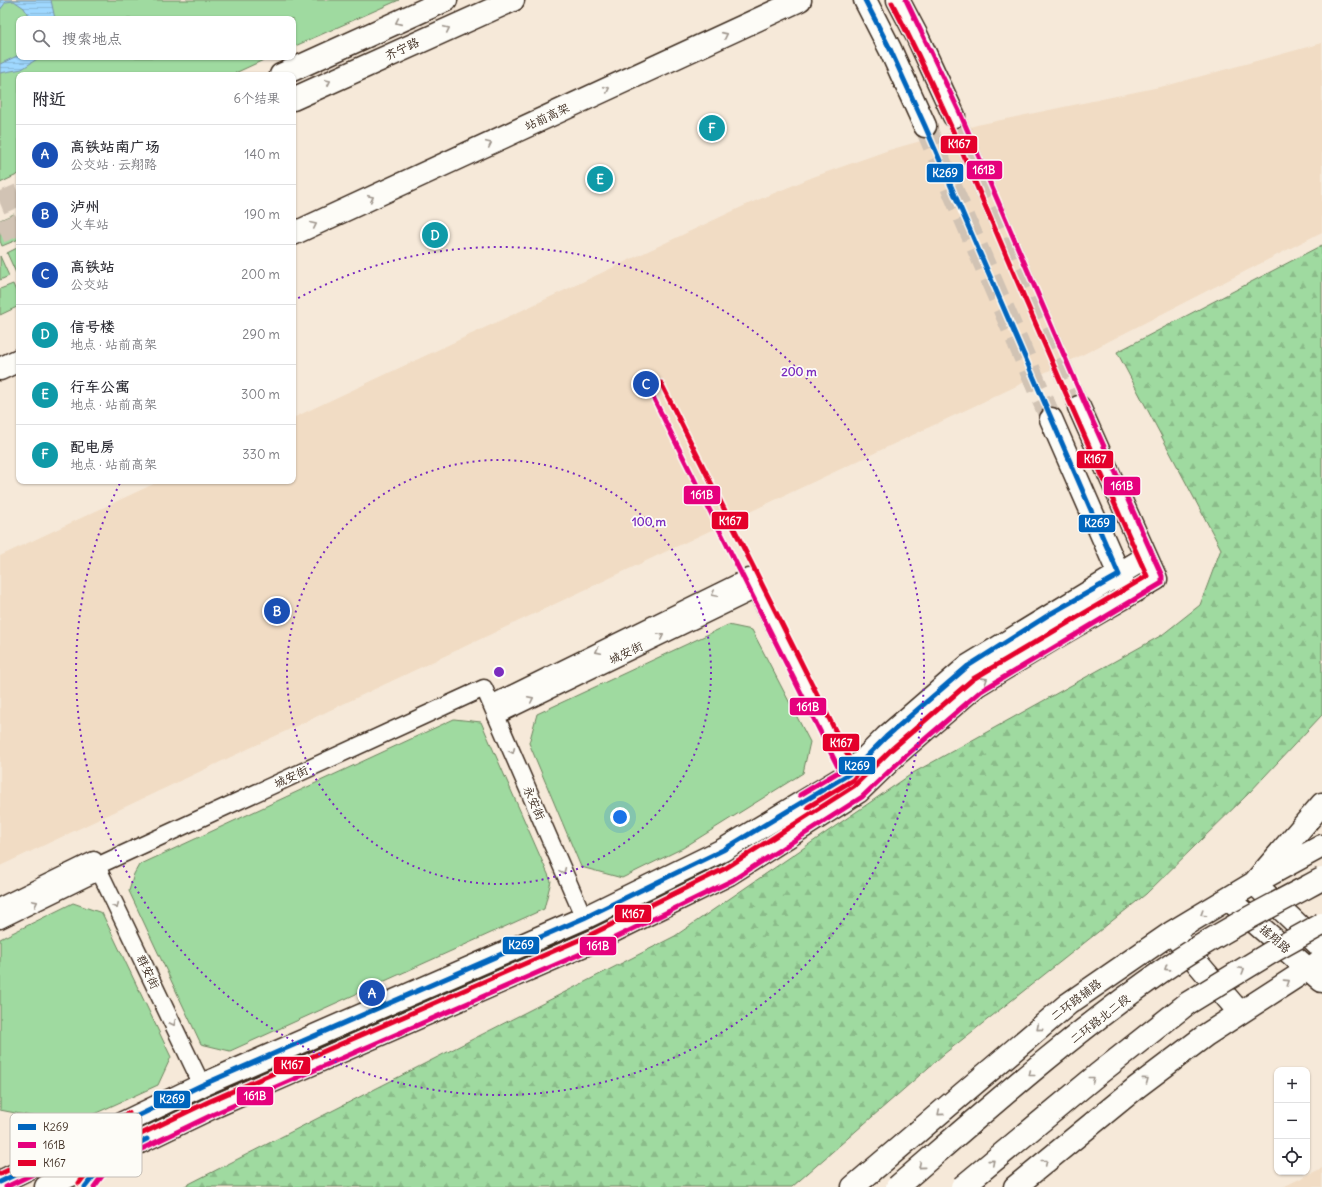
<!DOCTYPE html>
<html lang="zh">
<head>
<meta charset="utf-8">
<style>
	:root { --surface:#fff; --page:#f7f7f7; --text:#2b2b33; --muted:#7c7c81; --line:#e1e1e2; --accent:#1f6fb2 }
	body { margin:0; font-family:Delius,"LXGW WenKai TC",sans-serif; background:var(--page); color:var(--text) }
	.controls { position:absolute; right:12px; bottom:12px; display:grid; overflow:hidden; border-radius:8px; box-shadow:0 1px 3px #0004 }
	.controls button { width:36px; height:36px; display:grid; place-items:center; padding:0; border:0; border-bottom:1px solid var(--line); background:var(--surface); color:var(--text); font:20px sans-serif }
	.you { position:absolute; left:620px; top:817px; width:14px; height:14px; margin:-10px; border:3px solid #fff; border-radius:50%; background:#1a73e8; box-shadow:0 0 0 6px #1a73e833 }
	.badge { display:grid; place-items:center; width:26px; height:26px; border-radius:50%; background:var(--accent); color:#fff; font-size:13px; font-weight:700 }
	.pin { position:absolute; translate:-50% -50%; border:2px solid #fff; box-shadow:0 1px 4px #0006 }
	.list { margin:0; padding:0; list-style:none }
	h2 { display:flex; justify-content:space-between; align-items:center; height:52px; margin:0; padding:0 16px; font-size:17px }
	h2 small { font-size:13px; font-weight:400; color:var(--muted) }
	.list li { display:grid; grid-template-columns:26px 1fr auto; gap:12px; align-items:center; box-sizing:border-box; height:60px; padding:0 16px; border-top:1px solid var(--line) }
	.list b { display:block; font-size:15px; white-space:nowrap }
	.list p { margin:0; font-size:13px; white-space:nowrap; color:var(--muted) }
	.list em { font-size:13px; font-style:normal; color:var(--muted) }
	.icon { flex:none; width:22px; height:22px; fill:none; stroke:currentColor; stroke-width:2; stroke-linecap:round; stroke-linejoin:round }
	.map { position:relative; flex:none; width:1322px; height:1187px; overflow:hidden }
	.search { position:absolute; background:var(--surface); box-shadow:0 1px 3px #0004; left:16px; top:16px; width:280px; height:44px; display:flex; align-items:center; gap:10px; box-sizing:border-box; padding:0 14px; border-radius:8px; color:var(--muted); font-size:15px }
	.panel { position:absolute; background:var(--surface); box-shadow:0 1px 3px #0004; left:16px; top:72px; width:280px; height:412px; border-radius:8px }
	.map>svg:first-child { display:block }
</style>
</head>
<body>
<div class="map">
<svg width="1322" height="1187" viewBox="0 0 1322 1187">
	<defs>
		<pattern id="forest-firs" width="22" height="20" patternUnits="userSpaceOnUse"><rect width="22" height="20" fill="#9fdaa0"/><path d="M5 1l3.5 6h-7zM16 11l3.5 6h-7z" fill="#8abb89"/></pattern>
		<pattern id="water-rules" width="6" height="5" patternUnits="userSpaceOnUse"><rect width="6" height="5" fill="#9fd8ff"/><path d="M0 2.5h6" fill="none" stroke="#8abada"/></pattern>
	</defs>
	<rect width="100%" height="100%" fill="#f6e9d9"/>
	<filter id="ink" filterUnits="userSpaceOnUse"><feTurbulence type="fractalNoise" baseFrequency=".025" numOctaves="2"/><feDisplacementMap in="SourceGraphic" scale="8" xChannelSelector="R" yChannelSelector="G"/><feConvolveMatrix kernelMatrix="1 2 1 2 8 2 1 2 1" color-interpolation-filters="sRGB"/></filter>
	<g filter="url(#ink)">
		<path fill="#f1dcc4" d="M1322,43V232L1080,356L0,866V556L160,481H293V418L748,204L813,177L889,150L977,125L1169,85Z
			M1322,1168V1187H1283Z"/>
		<path fill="#9fdaa0" stroke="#6d825f" d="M0,0H399L293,47V19H19V57H270L231,75H19V174L0,183Z
			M14,214L19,224V239L2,246L0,241V220Z
			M19,247V272L16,273L7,253Z
			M0,256L9,276L0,280Z
			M13,284L19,298V306L0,315V289Z
			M728,625L752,630L810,742L803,773L683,848L622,878L581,867L529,743L537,714Z
			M454,719L481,722L551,881L544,909L230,1051L201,1044L129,891L134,874L139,865Z
			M73,903L102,913L171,1057L158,1085L72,1124L0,1110V939Z"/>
		<path fill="url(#forest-firs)" stroke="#6d825f" d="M1322,245V715L1249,793L1146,894L944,1054L792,1187H183L675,936L913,773L1162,635L1200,605L1221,549L1117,352Z"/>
		<path fill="url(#water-rules)" stroke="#7792a5" d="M0,0H51L55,19H30L24,8L14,1L6,2L0,10Z
			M19,55V57H40L22,69L0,73V64Z"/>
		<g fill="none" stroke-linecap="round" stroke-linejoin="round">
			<path stroke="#d1c3b4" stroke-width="22" stroke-dasharray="22 11" stroke-linecap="butt" d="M954,116L1079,407
				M925,126L1051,419
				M0,203L19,195
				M0,232L19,224"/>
			<defs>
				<path id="street" d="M491,704L749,577L849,774
					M496,716L756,590
					M97,866L484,688L584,918
					M0,906L94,860L202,1085
					M0,920L100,871"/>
				<path id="secondary" d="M865,0L890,49L925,126
					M898,0L917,36L954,116
					M281,75L446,0
					M293,99L513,0
					M293,234L800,0
					M0,369L19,360
					M1051,419L1125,588
					M1322,804L1254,883L1322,948
					M1236,906L1322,981
					M1177,939L1240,1013
					M0,1182L202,1085L584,918L723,850L849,774L886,737L968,666L1145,558
					M46,1187L211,1108L591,942L729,874L858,792L897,754L977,685L1061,634L1156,579L1079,407
					M853,1187L1068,1004L1171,933L1254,883L1322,846
					M1015,1187L1137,1087L1206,1035L1322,960"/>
			</defs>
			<use href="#street" stroke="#3b2a1e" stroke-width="19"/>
			<use href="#secondary" stroke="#3b2a1e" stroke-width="25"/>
			<use href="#street" stroke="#fdfcf7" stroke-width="16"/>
			<use href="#secondary" stroke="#fdfcf7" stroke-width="22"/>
			<defs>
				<path id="highway-bridge" d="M897,1187C984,1112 1070,1035 1165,969C1214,935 1269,907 1322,879
					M962,1187L1097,1075L1188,1003L1275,950L1322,924"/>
			</defs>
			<use href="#highway-bridge" stroke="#3b2a1e" stroke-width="25" stroke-linecap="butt"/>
			<use href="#highway-bridge" stroke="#fdfcf7" stroke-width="22"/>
			<defs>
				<path id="bus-1" d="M0,1182L202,1085L584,918L723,850L849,774L886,737L968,666L1050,614L1119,575L925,126L890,49L865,0
					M85,1187C101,1164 122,1151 147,1139"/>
				<path id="bus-2" d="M649,389L840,771L800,795
					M6,1187L135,1125
					M94,1187L105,1172L125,1157L214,1114L594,948L733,880L862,797L902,759L981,691L1162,583V576L1085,404L960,113L906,0"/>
				<path id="bus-3" d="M661,383L856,772V776L853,780L808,807
					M0,1174L129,1113
					M79,1183L95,1162L118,1145L208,1102L588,936L726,868L854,786L892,749L973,679L1147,576C1100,472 1054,367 1009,262C972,175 936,87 892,3"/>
			</defs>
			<use href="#bus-1" stroke="#fdfcf7" stroke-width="8"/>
			<use href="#bus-2" stroke="#fdfcf7" stroke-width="8"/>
			<use href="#bus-3" stroke="#fdfcf7" stroke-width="8"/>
			<use href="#bus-1" stroke="#0065bd" stroke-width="5"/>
			<use href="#bus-2" stroke="#e5007d" stroke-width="5"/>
			<use href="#bus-3" stroke="#e4002b" stroke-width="5"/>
		</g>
		<defs><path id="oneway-chevron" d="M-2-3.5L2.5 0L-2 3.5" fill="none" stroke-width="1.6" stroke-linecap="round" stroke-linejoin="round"/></defs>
		<g stroke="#9c938a">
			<use href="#oneway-chevron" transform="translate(398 22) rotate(156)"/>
			<use href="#oneway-chevron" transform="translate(447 29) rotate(-25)"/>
			<use href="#oneway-chevron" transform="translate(725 35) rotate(-25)"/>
			<use href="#oneway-chevron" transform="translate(328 82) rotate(-25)"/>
			<use href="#oneway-chevron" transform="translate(607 89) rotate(-25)"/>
			<use href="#oneway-chevron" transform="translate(489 144) rotate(-25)"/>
			<use href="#oneway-chevron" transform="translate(371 198) rotate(-25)"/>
			<use href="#oneway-chevron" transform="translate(314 225) rotate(-25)"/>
			<use href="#oneway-chevron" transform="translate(714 594) rotate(154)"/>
			<use href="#oneway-chevron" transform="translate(661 636) rotate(-26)"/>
			<use href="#oneway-chevron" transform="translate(598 651) rotate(154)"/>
			<use href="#oneway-chevron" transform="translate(985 680) rotate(-32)"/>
			<use href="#oneway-chevron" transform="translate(531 699) rotate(-26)"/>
			<use href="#oneway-chevron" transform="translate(512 751) rotate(66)"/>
			<use href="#oneway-chevron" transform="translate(563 871) rotate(66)"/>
			<use href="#oneway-chevron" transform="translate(35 903) rotate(-26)"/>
			<use href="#oneway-chevron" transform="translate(116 906) rotate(64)"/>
			<use href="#oneway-chevron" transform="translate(1203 914) rotate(148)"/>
			<use href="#oneway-chevron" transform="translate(1167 968) rotate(147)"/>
			<use href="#oneway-chevron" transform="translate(1242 970) rotate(-31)"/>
			<use href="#oneway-chevron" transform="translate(1287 982) rotate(-33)"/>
			<use href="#oneway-chevron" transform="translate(173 1023) rotate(64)"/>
			<use href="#oneway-chevron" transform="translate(1039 1028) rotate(140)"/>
			<use href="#oneway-chevron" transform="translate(1031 1074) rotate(141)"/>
			<use href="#oneway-chevron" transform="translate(1092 1079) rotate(-39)"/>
			<use href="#oneway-chevron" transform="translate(1146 1080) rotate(-37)"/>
			<use href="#oneway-chevron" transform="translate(940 1113) rotate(140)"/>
			<use href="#oneway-chevron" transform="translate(992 1162) rotate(-41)"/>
			<use href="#oneway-chevron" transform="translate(1045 1162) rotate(-39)"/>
			<use href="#oneway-chevron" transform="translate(921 1166) rotate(139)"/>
		</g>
	</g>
	<g fill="none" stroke="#7b2cbf" stroke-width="2" stroke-dasharray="2 4">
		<circle cx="499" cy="672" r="212"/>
		<path d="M293 301A424 424 0 1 1 120 483"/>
	</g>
	<g text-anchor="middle" stroke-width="3.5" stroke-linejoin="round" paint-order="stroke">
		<g font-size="12" fill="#3b2a1e" stroke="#fdfcf7">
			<text transform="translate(402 49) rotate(-25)" y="4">齐宁路</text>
			<text transform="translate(547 117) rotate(-25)" y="4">站前高架</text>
			<text transform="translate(626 653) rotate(-26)" y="4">城安街</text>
			<text transform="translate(291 777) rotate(-25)" y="4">城安街</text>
			<text transform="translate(534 803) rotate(66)" y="4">永安街</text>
			<text transform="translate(1275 939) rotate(41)" y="4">摇翔路</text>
			<text transform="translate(148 972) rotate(64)" y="4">群安街</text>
			<text transform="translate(1076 1000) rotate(-37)" y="4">二环路辅路</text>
			<text transform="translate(1100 1019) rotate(-38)" y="4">二环路北二段</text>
		</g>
	</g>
	<rect x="10" y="1113" width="132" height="64" rx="6" fill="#fdfcf7" stroke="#c3bdb6" stroke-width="1"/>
	<rect x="18" y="1124" width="18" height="6" fill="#0065bd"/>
	<rect x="18" y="1142" width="18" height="6" fill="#e5007d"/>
	<rect x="18" y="1160" width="18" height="6" fill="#e4002b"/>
	<g font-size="11" fill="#3b2a1e">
		<text x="43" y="1131">K269</text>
		<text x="43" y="1149">161B</text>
		<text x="43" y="1167">K167</text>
	</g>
	<circle cx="499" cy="672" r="6" fill="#7b2cbf" stroke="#fdfcf7" stroke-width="2"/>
	<g font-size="12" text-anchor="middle" font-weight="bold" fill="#7b2cbf" stroke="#fdfcf7" stroke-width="3.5" stroke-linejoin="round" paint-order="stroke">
		<text x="799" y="376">200 m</text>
		<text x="649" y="526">100 m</text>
	</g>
	<g stroke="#fdfcf7" stroke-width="1.5">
		<rect x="940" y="135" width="38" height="19" rx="4" fill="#e4002b"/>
		<rect x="966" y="160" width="37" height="20" rx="4" fill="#e5007d"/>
		<rect x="926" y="163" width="38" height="20" rx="4" fill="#0065bd"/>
		<rect x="1076" y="450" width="38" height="19" rx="4" fill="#e4002b"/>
		<rect x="1103" y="476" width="38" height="20" rx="4" fill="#e5007d"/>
		<rect x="683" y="485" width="38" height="20" rx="4" fill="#e5007d"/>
		<rect x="711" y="511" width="38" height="19" rx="4" fill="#e4002b"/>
		<rect x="1078" y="514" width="38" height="19" rx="4" fill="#0065bd"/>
		<rect x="789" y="697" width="38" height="19" rx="4" fill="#e5007d"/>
		<rect x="822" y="733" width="38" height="19" rx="4" fill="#e4002b"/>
		<rect x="838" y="756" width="38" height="19" rx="4" fill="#0065bd"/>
		<rect x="614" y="904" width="38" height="19" rx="4" fill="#e4002b"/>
		<rect x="502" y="936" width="38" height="19" rx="4" fill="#0065bd"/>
		<rect x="579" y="936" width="38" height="20" rx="4" fill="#e5007d"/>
		<rect x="273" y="1056" width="38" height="19" rx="4" fill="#e4002b"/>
		<rect x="236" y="1086" width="38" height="20" rx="4" fill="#e5007d"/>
		<rect x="153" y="1090" width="38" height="19" rx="4" fill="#0065bd"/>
	</g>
	<g font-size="11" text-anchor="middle" font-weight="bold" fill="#fff">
		<text x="959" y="148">K167</text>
		<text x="984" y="174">161B</text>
		<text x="945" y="177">K269</text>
		<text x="1095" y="463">K167</text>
		<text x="1122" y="490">161B</text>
		<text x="702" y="499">161B</text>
		<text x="730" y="525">K167</text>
		<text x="1097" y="527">K269</text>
		<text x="808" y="711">161B</text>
		<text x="841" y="747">K167</text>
		<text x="857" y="770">K269</text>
		<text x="633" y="918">K167</text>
		<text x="521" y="949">K269</text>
		<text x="598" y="950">161B</text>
		<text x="292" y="1069">K167</text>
		<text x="255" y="1100">161B</text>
		<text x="172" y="1103">K269</text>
	</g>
</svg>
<div class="controls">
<button>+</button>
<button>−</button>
<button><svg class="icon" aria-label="locate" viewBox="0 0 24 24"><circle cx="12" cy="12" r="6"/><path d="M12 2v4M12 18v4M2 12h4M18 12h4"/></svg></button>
</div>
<div class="you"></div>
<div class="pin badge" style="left:372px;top:993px;background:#1a4fb4">A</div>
<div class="pin badge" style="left:277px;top:611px;background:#1a4fb4">B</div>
<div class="pin badge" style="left:646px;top:384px;background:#1a4fb4">C</div>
<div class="pin badge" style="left:435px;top:235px;background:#0f9aa8">D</div>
<div class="pin badge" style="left:600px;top:179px;background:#0f9aa8">E</div>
<div class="pin badge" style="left:712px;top:128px;background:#0f9aa8">F</div>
<div class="search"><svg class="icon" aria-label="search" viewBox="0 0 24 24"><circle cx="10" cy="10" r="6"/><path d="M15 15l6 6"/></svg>搜索地点</div>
<section class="panel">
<h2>附近<small>6个结果</small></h2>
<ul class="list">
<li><span class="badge" style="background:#1a4fb4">A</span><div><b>高铁站南广场</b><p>公交站 · 云翔路</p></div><em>140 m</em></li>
<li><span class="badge" style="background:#1a4fb4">B</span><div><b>泸州</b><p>火车站</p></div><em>190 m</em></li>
<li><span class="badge" style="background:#1a4fb4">C</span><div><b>高铁站</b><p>公交站</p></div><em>200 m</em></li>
<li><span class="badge" style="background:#0f9aa8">D</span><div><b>信号楼</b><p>地点 · 站前高架</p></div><em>290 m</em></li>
<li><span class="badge" style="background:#0f9aa8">E</span><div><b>行车公寓</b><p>地点 · 站前高架</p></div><em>300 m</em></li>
<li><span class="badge" style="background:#0f9aa8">F</span><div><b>配电房</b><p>地点 · 站前高架</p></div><em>330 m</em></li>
</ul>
</section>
</div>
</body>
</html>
